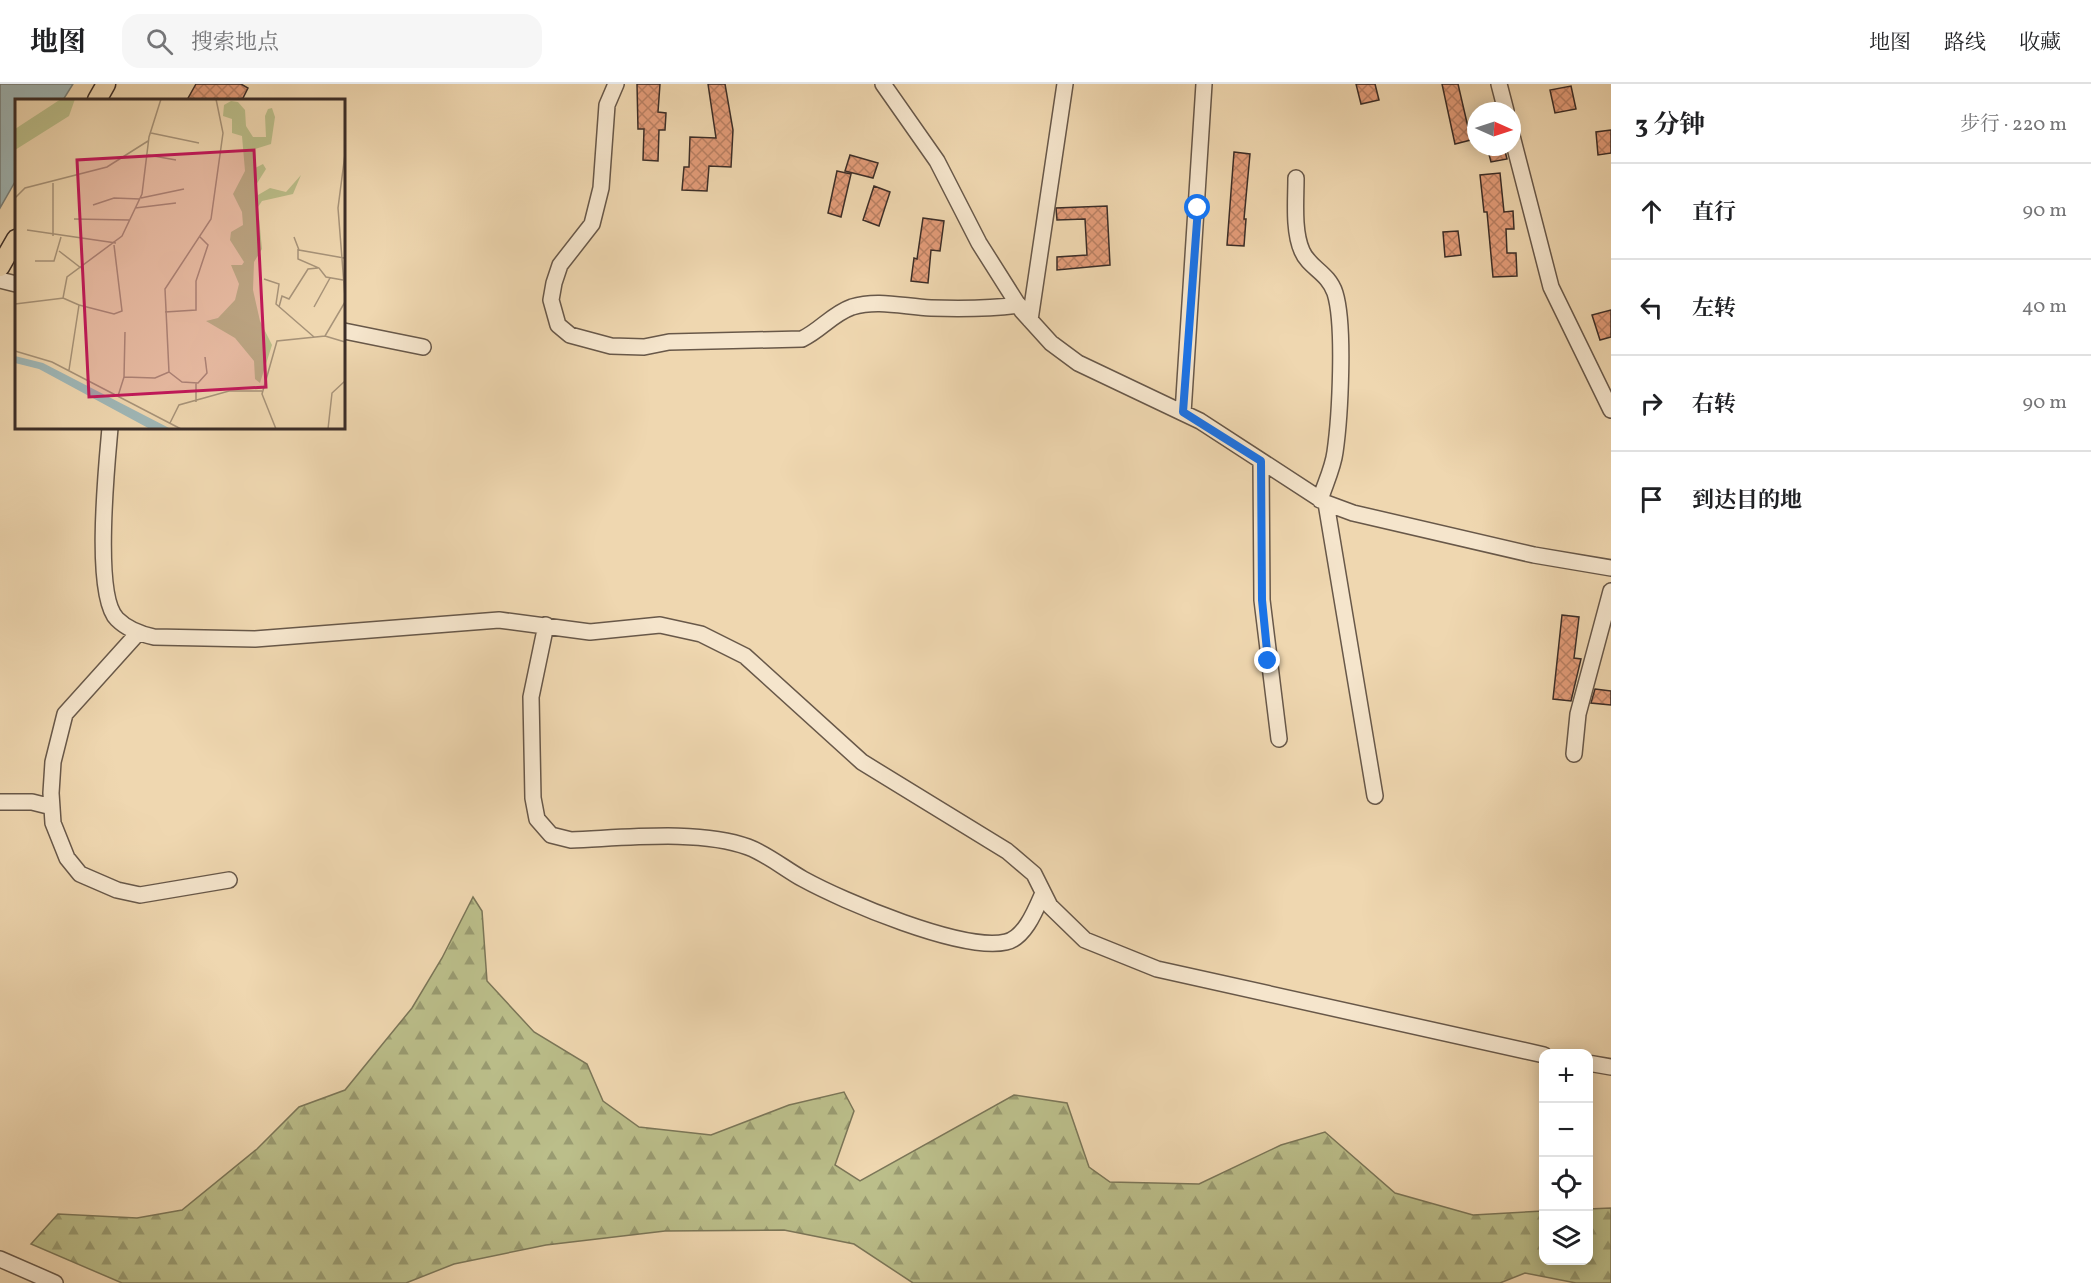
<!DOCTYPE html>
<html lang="zh">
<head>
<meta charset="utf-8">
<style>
	:root { --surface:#fff; --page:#f6f6f6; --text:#202124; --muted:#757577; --line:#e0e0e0 }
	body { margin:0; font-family:Vollkorn,"Noto Serif SC",serif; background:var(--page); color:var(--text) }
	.controls { position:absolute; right:18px; bottom:18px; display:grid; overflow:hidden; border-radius:12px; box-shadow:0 3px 15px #0003 }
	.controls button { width:54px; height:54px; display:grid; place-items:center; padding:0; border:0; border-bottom:2px solid var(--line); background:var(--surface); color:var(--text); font:30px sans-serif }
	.compass { position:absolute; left:1467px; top:18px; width:54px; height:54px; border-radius:50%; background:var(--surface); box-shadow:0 3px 15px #0003; rotate:93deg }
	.stop { position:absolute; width:18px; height:18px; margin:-14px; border:4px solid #1a73e8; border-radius:50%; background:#fff }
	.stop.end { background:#1a73e8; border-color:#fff; box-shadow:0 2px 6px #0008 }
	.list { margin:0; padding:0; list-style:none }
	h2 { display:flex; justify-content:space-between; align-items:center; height:78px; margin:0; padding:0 24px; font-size:26px }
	h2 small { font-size:20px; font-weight:400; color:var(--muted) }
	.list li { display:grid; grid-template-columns:39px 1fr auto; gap:18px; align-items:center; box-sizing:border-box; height:96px; padding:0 24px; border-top:2px solid var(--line) }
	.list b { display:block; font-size:22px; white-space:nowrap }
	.list em { font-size:20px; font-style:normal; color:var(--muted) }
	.icon { flex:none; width:33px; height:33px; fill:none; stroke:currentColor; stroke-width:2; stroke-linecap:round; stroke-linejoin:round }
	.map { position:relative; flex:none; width:1611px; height:1199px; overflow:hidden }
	header { display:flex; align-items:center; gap:36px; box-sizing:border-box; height:84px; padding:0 30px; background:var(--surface); border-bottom:2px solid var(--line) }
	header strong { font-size:28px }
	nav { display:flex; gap:33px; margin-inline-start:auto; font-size:21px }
	.search { width:420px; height:54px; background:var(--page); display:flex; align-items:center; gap:15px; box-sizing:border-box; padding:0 21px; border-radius:18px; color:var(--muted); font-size:22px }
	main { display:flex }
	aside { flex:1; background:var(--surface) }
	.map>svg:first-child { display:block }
</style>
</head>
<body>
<header>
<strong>地图</strong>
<div class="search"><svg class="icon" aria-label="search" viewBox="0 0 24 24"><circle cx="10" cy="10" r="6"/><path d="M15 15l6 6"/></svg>搜索地点</div>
<nav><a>地图</a><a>路线</a><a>收藏</a></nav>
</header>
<main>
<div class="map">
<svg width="1611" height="1199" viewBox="0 0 1611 1199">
	<defs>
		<pattern id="forest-firs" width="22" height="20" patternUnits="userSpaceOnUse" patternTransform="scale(1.5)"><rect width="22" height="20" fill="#bbbe8a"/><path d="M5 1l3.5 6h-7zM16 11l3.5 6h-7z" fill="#999b71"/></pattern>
		<pattern id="building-cross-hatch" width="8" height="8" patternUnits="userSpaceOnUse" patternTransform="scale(1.5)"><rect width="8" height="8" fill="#e39c79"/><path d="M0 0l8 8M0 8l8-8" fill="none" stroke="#b98063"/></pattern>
	</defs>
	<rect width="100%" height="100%" fill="#efd7b0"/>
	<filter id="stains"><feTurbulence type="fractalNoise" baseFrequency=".00333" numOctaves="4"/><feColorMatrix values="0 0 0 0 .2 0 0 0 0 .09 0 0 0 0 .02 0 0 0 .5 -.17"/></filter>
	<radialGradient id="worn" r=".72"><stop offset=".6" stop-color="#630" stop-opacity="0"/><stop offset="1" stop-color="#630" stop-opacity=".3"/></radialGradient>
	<path fill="url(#forest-firs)" stroke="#7b7658" stroke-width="1.5" d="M473,813L482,827L487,897L534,948L587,980L603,1017L639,1043L711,1051L789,1021L844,1008L854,1027L835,1081L860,1097L1014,1011L1067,1019L1089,1083L1110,1098L1199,1100L1281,1061L1325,1048L1395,1109L1473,1131L1543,1127L1544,1176H1588L1589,1125L1611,1124V1199H1576L1525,1189L1500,1199H913L854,1160L784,1146L665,1147L546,1161L454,1180L406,1199H122L31,1160L58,1130L137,1134L182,1126L257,1065L299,1023L345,1006L412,924L442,874Z"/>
	<path fill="#9fb7b7" stroke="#77807d" stroke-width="1.5" d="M0,0H73L63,16H16V96L0,124Z"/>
	<path fill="url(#building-cross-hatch)" stroke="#3b2d27" stroke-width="1.5" d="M196,0H241L248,4L242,16H187Z
		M637,0H660L658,28L666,29L665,46H659L658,77L643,76L644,45H638Z
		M708,0H725L733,46L731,83L709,82L707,107L682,106L684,83H689L690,53L716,54Z
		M1356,0H1375L1379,16L1361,20Z
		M1442,0H1458L1471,56L1455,60Z
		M1571,2L1576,25L1555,29L1550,6Z
		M1611,46V69L1598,71L1596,48Z
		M1487,63H1504L1507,75L1491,78Z
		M1234,68L1250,70L1244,135H1246L1244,162L1227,161Z
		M850,71L878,79L873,94L845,87Z
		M837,87L851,90L841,133L828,129Z
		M1500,89L1504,128L1513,127L1514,145H1506L1507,169H1516L1517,192L1493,193L1487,128H1484L1480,91Z
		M874,102L890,108L879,142L863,136Z
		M1107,122L1110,181L1057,186V173L1087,171L1085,135L1057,136L1056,124Z
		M923,134L944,137L940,167L931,166L928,199L911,197L914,174L917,175Z
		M1458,147L1461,171L1445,173L1443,148Z
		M1611,226V253L1600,256L1592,231Z
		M1562,531L1579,533L1574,574L1581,575L1571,617L1553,615Z
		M1595,605L1611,607V621L1591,619Z"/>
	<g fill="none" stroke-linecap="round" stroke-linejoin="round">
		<defs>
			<path id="minor" d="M616,0L607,21L601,104L592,140L560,181L554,199L551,216L558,241L570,251L611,262L644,263L669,258L802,255C821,246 832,230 852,223C878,215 905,223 931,224C961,225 989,225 1019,221
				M883,0L937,77L979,159L1022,227L1051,259L1078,279L1200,337L1326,419L1353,429L1534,471L1611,484
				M1499,0L1506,27
				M1512,52L1551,203L1611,326
				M1296,94C1296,116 1293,147 1302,167C1309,184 1328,188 1335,209C1345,241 1340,333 1335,368C1333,384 1325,400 1320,416
				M0,196L16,200
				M1030,236L1065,0
				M344,247L423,263
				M1183,329L1204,0
				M110,344C107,379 93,511 117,535C127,545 140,550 154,553L255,555L499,536L590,548L660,541L701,550L745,572L862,678L1007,767L1034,790L1050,822L1085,856L1157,885L1544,971
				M1261,377L1262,516L1279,655
				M1326,419L1375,712
				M546,541L531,613L533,714L537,735L551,751L571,756C623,754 700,745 748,763C767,770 785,785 803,795C843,817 962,868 1006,858C1025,854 1036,825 1043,809
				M138,549L65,630L53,678L51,709L53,739L67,774L80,790L117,806L140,811L229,796
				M1574,670L1578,630L1611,507
				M0,718H32L52,723
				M1588,979L1611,983
				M0,1175L55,1199"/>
			<path id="major" d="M97,16L106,0
				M0,183L16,155"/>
		</defs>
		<use href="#minor" stroke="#685849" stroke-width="18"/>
		<use href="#major" stroke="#3b2d27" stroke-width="21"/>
		<use href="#minor" stroke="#f5e5cc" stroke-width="15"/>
		<use href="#major" stroke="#efd7b0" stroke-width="18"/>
	</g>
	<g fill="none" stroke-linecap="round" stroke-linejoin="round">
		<path stroke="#1a73e8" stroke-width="8" d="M1198,124L1183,328L1261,377L1262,516L1268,577"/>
	</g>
	<g transform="translate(15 15)">
		<rect width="330" height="330" fill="#efd7b0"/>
		<path d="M46,0H60L54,17L0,51V30ZM216,2L223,3L230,11L231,27L238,38H251L250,17L253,10L257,9L260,18L256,45L240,50V69L248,65L251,70L241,86L243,96L255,89L271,93L286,76L278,95L247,102L243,108L247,150L239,163L238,191L245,222L257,246L245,284L240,280L239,262L220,239L191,222L203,219L220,201L224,185L216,166H227L229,163L215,141L216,133L228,126L227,113L218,95L230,72L227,37L217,34V20L208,17L209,6Z" fill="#bbbe8a"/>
		<path d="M0,257L28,264L156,330H135L24,270L0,264Z" fill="#9fb7b7"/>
		<path fill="none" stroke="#a79379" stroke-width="1.5" d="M136,34L184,44M330,55L323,109L330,198M133,56L161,61M38,84V137M0,99L10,89L92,68L133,42M126,99L169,90M78,106L99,99L125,100M120,109L161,104M59,120L114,121M12,131L101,144M279,138L284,151L329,159M283,150V160L304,169L311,178L328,181M44,152L66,169M20,162H39L46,138M249,180L264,185L261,205L299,238M0,205L49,199M64,206L99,215L107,212L99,146M264,208L267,197L274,200L293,170L303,169M299,208L315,179M150,213L181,211V182L193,146L185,138M310,237L330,243M0,252L37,263L166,330M54,271L64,206L48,199L52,178L107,137L127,95L134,38L146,0M154,273L167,283L183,284L192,274L190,258M109,278L110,233M181,284V303M103,297L109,278L140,279L154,273L150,190L196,120L208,34L201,0M155,324L164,306L214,292H247M261,330L247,295L262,242L310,237L330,203M313,330L317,294L330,282"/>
		<path fill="#c2185b" fill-opacity="0.15" stroke="#c2185b" stroke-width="3" d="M239,51L251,288L74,298L62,61Z"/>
		<rect width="330" height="330" fill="none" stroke="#3b2d27" stroke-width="3"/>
	</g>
	<rect width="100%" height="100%" filter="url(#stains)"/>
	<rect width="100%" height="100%" fill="url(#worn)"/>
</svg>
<div class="controls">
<button>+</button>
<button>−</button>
<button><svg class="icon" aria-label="locate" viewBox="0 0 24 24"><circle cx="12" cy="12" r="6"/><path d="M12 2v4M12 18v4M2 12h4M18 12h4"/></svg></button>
<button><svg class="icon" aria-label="layers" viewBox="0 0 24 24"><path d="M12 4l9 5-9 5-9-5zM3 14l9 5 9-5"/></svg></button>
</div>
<svg class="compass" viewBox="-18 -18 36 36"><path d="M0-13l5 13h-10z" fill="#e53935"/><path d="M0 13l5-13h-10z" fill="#757577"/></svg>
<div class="stop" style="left:1198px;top:124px"></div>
<div class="stop end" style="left:1268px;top:577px"></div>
</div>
<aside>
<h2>3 分钟<small>步行 · 220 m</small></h2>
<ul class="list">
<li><svg class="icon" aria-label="ahead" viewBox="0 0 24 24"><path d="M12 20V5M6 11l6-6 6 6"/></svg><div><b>直行</b></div><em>90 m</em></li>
<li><svg class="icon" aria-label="left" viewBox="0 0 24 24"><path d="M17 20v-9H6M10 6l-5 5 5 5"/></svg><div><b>左转</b></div><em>40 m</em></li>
<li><svg class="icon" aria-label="right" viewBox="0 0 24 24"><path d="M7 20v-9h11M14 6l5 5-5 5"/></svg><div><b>右转</b></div><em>90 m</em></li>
<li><svg class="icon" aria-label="arrive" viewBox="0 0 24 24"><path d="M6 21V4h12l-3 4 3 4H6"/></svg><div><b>到达目的地</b></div></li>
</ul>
</aside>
</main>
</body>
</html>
